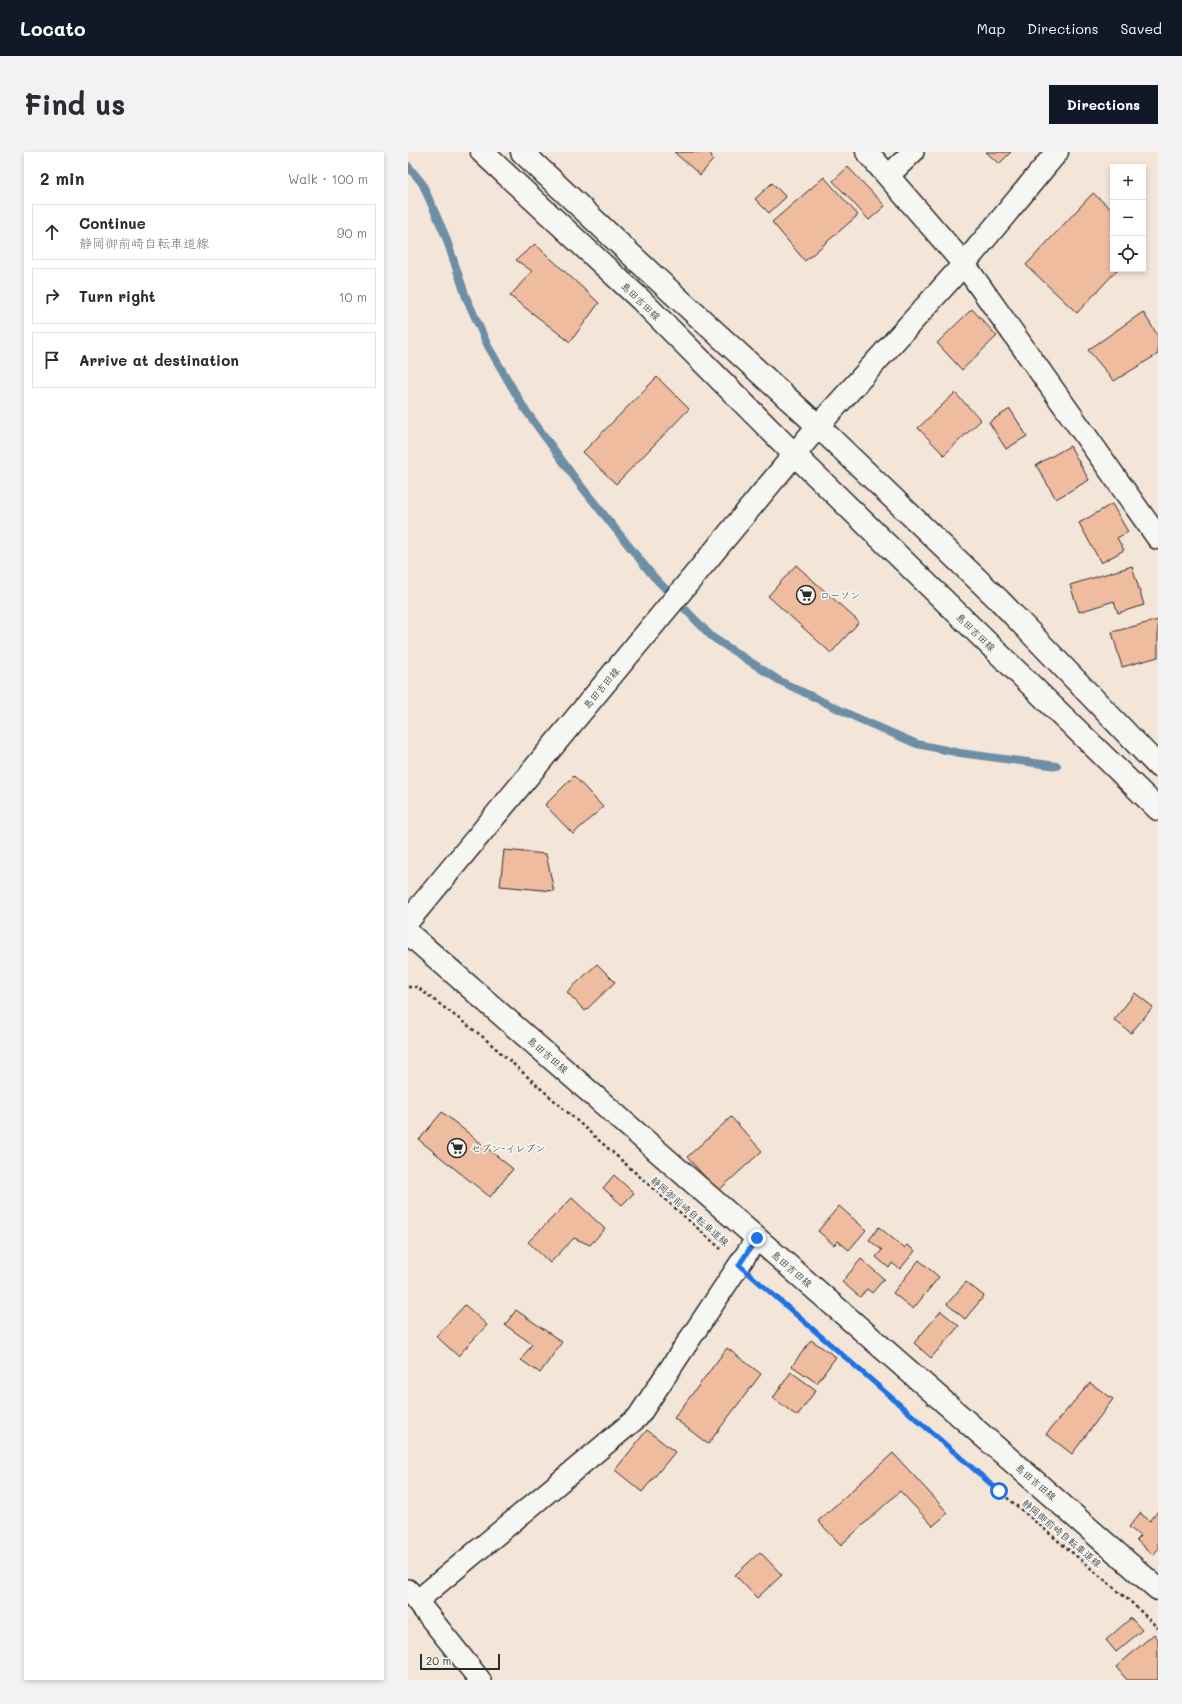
<!DOCTYPE html>
<html lang="en">
<head>
<meta charset="utf-8">
<style>
	:root { --surface:#fff; --page:#f2f2f3; --text:#2b2b33; --muted:#7c7c81; --line:#e1e1e2; --accent:#111827 }
	body { margin:0; font-family:Mali,"Klee One",sans-serif; background:var(--page); color:var(--text) }
	.controls { position:absolute; right:12px; top:12px; display:grid; overflow:hidden; border-radius:0px; box-shadow:0 2px 6px #0003 }
	.controls button { width:36px; height:36px; display:grid; place-items:center; padding:0; border:0; border-bottom:1px solid var(--line); background:var(--surface); color:var(--text); font:20px sans-serif }
	.scale { position:absolute; left:12px; bottom:10px; width:80px; box-sizing:border-box; padding-left:4px; border:2px solid #2b2b2b; border-top:0; font-size:11px; line-height:14px; white-space:nowrap; color:#2b2b2b; -webkit-text-stroke:3px #f6f6f2; paint-order:stroke }
	.stop { position:absolute; width:12px; height:12px; margin:-9px; border:3px solid #1a73e8; border-radius:50%; background:#fff }
	.stop.end { background:#1a73e8; border-color:#fff; box-shadow:0 1px 4px #0008 }
	.list { margin:0; padding:0; list-style:none }
	h2 { display:flex; justify-content:space-between; align-items:center; height:52px; margin:0; padding:0 16px; font-size:17px }
	h2 small { font-size:13px; font-weight:400; color:var(--muted) }
	.list li { display:grid; grid-template-columns:26px 1fr auto; gap:12px; align-items:center; box-sizing:border-box; height:56px; margin:0 8px 8px; padding:0 8px; border:1px solid var(--line); border-radius:0px }
	.list b { display:block; font-size:15px; white-space:nowrap }
	.list p { margin:0; font-size:13px; white-space:nowrap; color:var(--muted) }
	.list em { font-size:13px; font-style:normal; color:var(--muted) }
	.icon { flex:none; width:22px; height:22px; fill:none; stroke:currentColor; stroke-width:2; stroke-linecap:round; stroke-linejoin:round }
	.map { position:relative; flex:none; width:750px; height:1528px; overflow:hidden; border-radius:0px }
	header { display:flex; align-items:center; gap:24px; box-sizing:border-box; height:56px; padding:0 20px; background:var(--accent); color:#fff }
	header strong { font-size:19px }
	nav { display:flex; gap:22px; margin-inline-start:auto; font-size:14px }
	.intro { display:flex; align-items:center; justify-content:space-between; box-sizing:border-box; height:96px; padding:0 24px }
	h1 { margin:0; font-size:28px }
	.button { padding:10px 18px; border-radius:0px; background:var(--accent); color:#fff; font-size:14px; font-weight:700 }
	main { display:flex; gap:24px; padding:0 24px }
	aside { flex:1; background:var(--surface); border-radius:0px; box-shadow:0 2px 6px #0003 }
	.map>svg:first-child { display:block }
</style>
</head>
<body>
<header>
<strong>Locato</strong>
<nav><a>Map</a><a>Directions</a><a>Saved</a></nav>
</header>
<div class="intro"><h1>Find us</h1><a class="button">Directions</a></div>
<main>
<aside>
<h2>2 min<small>Walk · 100 m</small></h2>
<ul class="list">
<li><svg class="icon" aria-label="ahead" viewBox="0 0 24 24"><path d="M12 20V5M6 11l6-6 6 6"/></svg><div><b>Continue</b><p>静岡御前崎自転車道線</p></div><em>90 m</em></li>
<li><svg class="icon" aria-label="right" viewBox="0 0 24 24"><path d="M7 20v-9h11M14 6l5 5-5 5"/></svg><div><b>Turn right</b></div><em>10 m</em></li>
<li><svg class="icon" aria-label="arrive" viewBox="0 0 24 24"><path d="M6 21V4h12l-3 4 3 4H6"/></svg><div><b>Arrive at destination</b></div></li>
</ul>
</aside>
<div class="map">
<svg width="750" height="1528" viewBox="0 0 750 1528">
	<rect width="100%" height="100%" fill="#f4e5d9"/>
	<filter id="ink" filterUnits="userSpaceOnUse"><feTurbulence type="fractalNoise" baseFrequency=".025" numOctaves="2"/><feDisplacementMap in="SourceGraphic" scale="8" xChannelSelector="R" yChannelSelector="G"/><feConvolveMatrix kernelMatrix="1 2 1 2 8 2 1 2 1" color-interpolation-filters="sRGB"/></filter>
	<g filter="url(#ink)">
		<g fill="none" stroke-linecap="round" stroke-linejoin="round">
			<path stroke="#6d8fa6" stroke-width="8" d="M0,14L14,31L37,83L58,145L80,194L116,256L169,329L245,424L304,485L372,529L447,565L509,592L552,601L649,614"/>
		</g>
		<path fill="#efbca0" stroke="#2b2b2b" d="M266,0H302L305,8L292,23Z
			M578,0H603L591,12Z
			M440,15L477,54L461,68L425,29Z
			M416,25L450,63L397,109L364,70Z
			M364,31L378,45L361,61L347,47Z
			M685,41L705,59V117H710L669,161L618,113Z
			M127,92L191,151L162,190L102,144L124,119L108,108Z
			M564,157L589,184L554,218L529,191Z
			M735,160L750,184V202L706,229L680,198Z
			M249,225L281,257L208,332L175,300Z
			M547,241L573,268L536,303L510,276Z
			M602,257L619,284L598,297L581,270Z
			M662,294L681,328L648,347L628,313Z
			M704,352L720,380L709,386L716,398L693,411L671,371Z
			M388,413L451,470L423,501L360,444Z
			M724,414L736,453L710,461L706,449L671,460L662,433Z
			M750,468V505L714,515L704,480Z
			M166,624L195,655L165,682L137,653Z
			M96,698L138,702L146,739L92,734Z
			M189,812L207,830L177,859L159,840Z
			M727,841L745,855L723,881L706,868Z
			M34,960L105,1017L82,1045L11,988Z
			M323,965L354,999L310,1039L279,1005Z
			M206,1023L226,1041L214,1053L195,1036Z
			M164,1046L197,1077L182,1093L166,1086L142,1111L120,1090Z
			M431,1054L458,1078L441,1098L430,1089L426,1093L410,1079Z
			M471,1075L496,1096L499,1093L507,1099L492,1117L484,1111L481,1116L468,1105L474,1098L461,1088Z
			M453,1107L476,1127L464,1141L459,1137L452,1145L434,1130Z
			M511,1108L531,1125L505,1157L485,1141Z
			M558,1130L576,1144L557,1167L539,1152Z
			M57,1153L79,1173L50,1204L28,1184Z
			M108,1158L154,1190L132,1221L113,1208L124,1192L97,1173Z
			M533,1159L551,1174L523,1206L506,1191Z
			M403,1188L428,1205L409,1231L384,1214Z
			M319,1196L353,1222L300,1292L266,1266Z
			M383,1220L408,1238L389,1264L365,1246Z
			M682,1231L705,1247L664,1302L638,1282Z
			M239,1278L267,1300L234,1340L207,1318Z
			M485,1301L540,1361L525,1374L492,1339L433,1393L410,1369Z
			M750,1359V1397L745,1403L728,1388L732,1384L721,1375L732,1361L742,1369Z
			M352,1400L374,1423L349,1446L327,1423Z
			M723,1466L734,1478L708,1500L698,1488Z
			M746,1482L750,1487V1528H719L708,1515Z"/>
		<g fill="none" stroke-linecap="round" stroke-linejoin="round">
			<defs>
				<path id="street" d="M480,24L505,0
					M0,1438L72,1528
					M9,1449L230,1265L349,1086"/>
				<path id="secondary" d="M459,0L556,112L750,386
					M410,274L556,112L649,0"/>
				<path id="primary" d="M74,0L232,147L387,303L750,657
					M114,0L248,126L410,274L592,449L750,614
					M0,769L410,274
					M0,781L750,1437"/>
			</defs>
			<use href="#street" stroke="#2b2b2b" stroke-width="24"/>
			<use href="#secondary" stroke="#2b2b2b" stroke-width="25"/>
			<use href="#primary" stroke="#2b2b2b" stroke-width="25"/>
			<path stroke="#2b2b2b" stroke-width="2.5" stroke-dasharray="3 3" stroke-linecap="butt" d="M0,835H9L75,885L313,1097
				M350,1129L591,1339L724,1451L750,1476"/>
			<use href="#street" stroke="#f6f6f2" stroke-width="21"/>
			<use href="#secondary" stroke="#f6f6f2" stroke-width="22"/>
			<use href="#primary" stroke="#f6f6f2" stroke-width="22"/>
		</g>
	</g>
	<g fill="none" stroke-linecap="round" stroke-linejoin="round" filter="url(#ink)">
		<path stroke="#1a73e8" stroke-width="5" d="M349,1086L331,1113L591,1339"/>
	</g>
	<defs>
		<symbol id="supermarket-ring" viewBox="-11 -11 22 22"><circle r="9.5" fill="#f6f6f2" stroke="#2b2b2b" stroke-width="1.5"/><path d="M-6-5.5h2.5l.6 2H6L4.5 2H-2.5L-4.4-4H-6ZM-1.5 3.2a1.3 1.3 0 1 0 .1 0ZM3 3.2a1.3 1.3 0 1 0 .1 0Z" fill="#2b2b2b"/></symbol>
	</defs>
	<g fill-rule="evenodd">
		<use href="#supermarket-ring" x="387" y="432" width="22" height="22"/>
		<use href="#supermarket-ring" x="38" y="985" width="22" height="22"/>
	</g>
	<g text-anchor="middle" stroke-width="3.5" stroke-linejoin="round" paint-order="stroke">
		<g font-size="10" fill="#2b2b2b" stroke="#f6f6f2">
			<text transform="translate(233 149) rotate(44)" y="4">島田吉田線</text>
			<text transform="translate(568 480) rotate(44)" y="4">島田吉田線</text>
			<text transform="translate(193 536) rotate(-50)" y="4">島田吉田線</text>
			<text transform="translate(140 903) rotate(41)" y="4">島田吉田線</text>
			<text transform="translate(282 1059) rotate(41)" y="4">静岡御前崎自転車道線</text>
			<text transform="translate(384 1117) rotate(41)" y="4">島田吉田線</text>
			<text transform="translate(628 1330) rotate(41)" y="4">島田吉田線</text>
			<text transform="translate(654 1381) rotate(40)" y="4">静岡御前崎自転車道線</text>
		</g>
		<g font-size="10" fill="#2b2b2b" stroke="#f6f6f2" text-anchor="start">
			<text x="412" y="447">ローソン</text>
			<text x="63" y="1000">セブン-イレブン</text>
		</g>
	</g>
</svg>
<div class="controls">
<button>+</button>
<button>−</button>
<button><svg class="icon" aria-label="locate" viewBox="0 0 24 24"><circle cx="12" cy="12" r="6"/><path d="M12 2v4M12 18v4M2 12h4M18 12h4"/></svg></button>
</div>
<div class="scale">20 m</div>
<div class="stop" style="left:591px;top:1339px"></div>
<div class="stop end" style="left:349px;top:1086px"></div>
</div>
</main>
</body>
</html>
